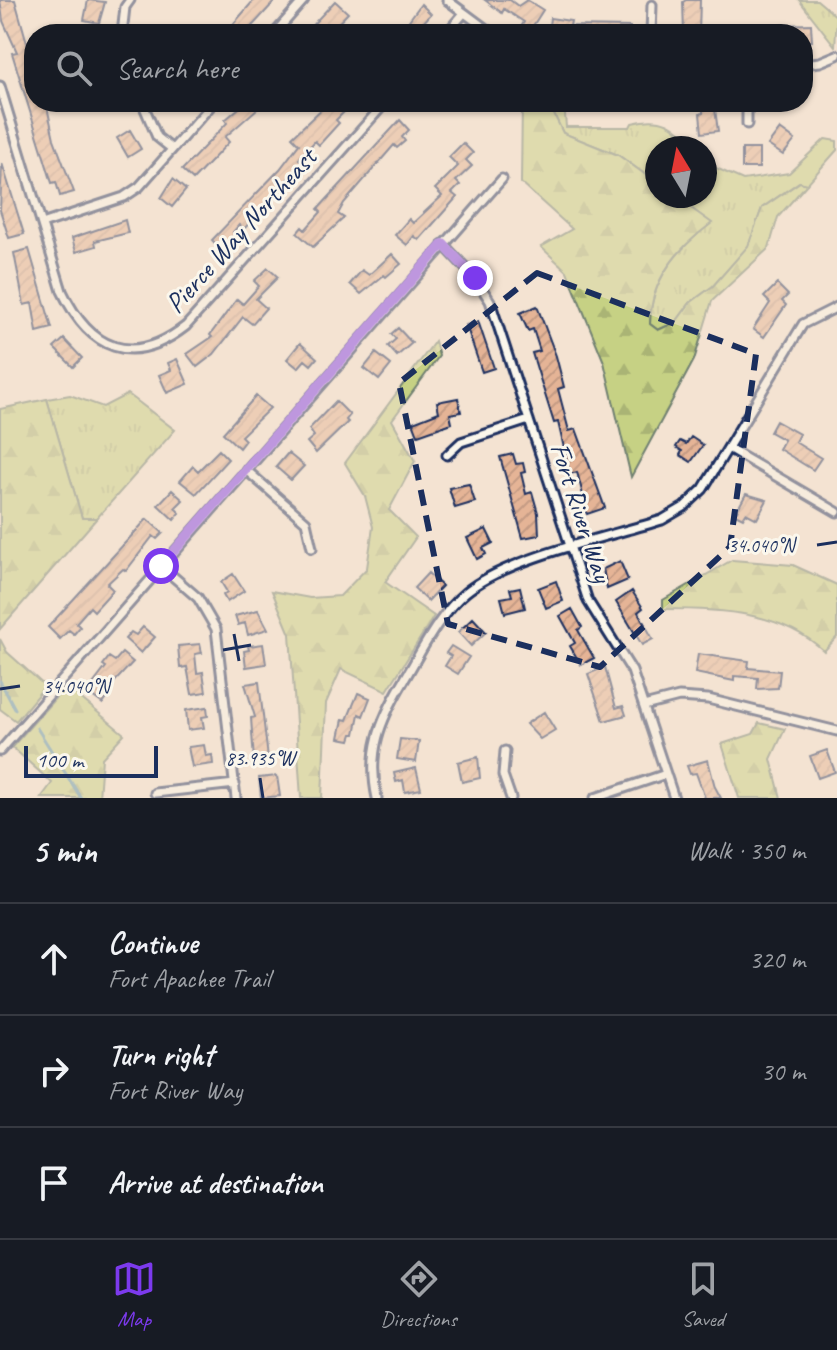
<!DOCTYPE html>
<html lang="en">
<head>
<meta charset="utf-8">
<style>
	:root { --surface:#171b24; --page:#20242c; --text:#f1f3f6; --muted:#9ea1a6; --line:#363941; --accent:#7c3aed }
	body { margin:0; font-family:Caveat,sans-serif; background:var(--page); color:var(--text) }
	.compass { position:absolute; left:645px; top:136px; width:72px; height:72px; border-radius:50%; background:var(--surface); box-shadow:0 2px 6px #0004; rotate:350deg }
	.scale { position:absolute; left:24px; bottom:20px; width:134px; box-sizing:border-box; padding-left:8px; border:4px solid #1b2f5e; border-top:0; font-size:22px; line-height:28px; white-space:nowrap; color:#1b2f5e; -webkit-text-stroke:6px #fbf7ec; paint-order:stroke }
	.stop { position:absolute; width:24px; height:24px; margin:-18px; border:6px solid #7c3aed; border-radius:50%; background:#fff }
	.stop.end { background:#7c3aed; border-color:#fff; box-shadow:0 2px 8px #0008 }
	.list { margin:0; padding:0; list-style:none }
	h2 { display:flex; justify-content:space-between; align-items:center; height:104px; margin:0; padding:0 32px; font-size:34px }
	h2 small { font-size:26px; font-weight:400; color:var(--muted) }
	.list li { display:grid; grid-template-columns:52px 1fr auto; gap:24px; align-items:center; box-sizing:border-box; height:112px; padding:0 32px; border-top:2px solid var(--line) }
	.list b { display:block; font-size:30px; white-space:nowrap }
	.list p { margin:0; font-size:26px; white-space:nowrap; color:var(--muted) }
	.list em { font-size:26px; font-style:normal; color:var(--muted) }
	.icon { flex:none; width:44px; height:44px; fill:none; stroke:currentColor; stroke-width:2; stroke-linecap:round; stroke-linejoin:round }
	.map { position:relative; flex:none; width:837px; height:798px; overflow:hidden }
	.search { position:absolute; background:var(--surface); box-shadow:0 2px 6px #0004; left:24px; right:24px; top:24px; height:88px; display:flex; align-items:center; gap:20px; box-sizing:border-box; padding:0 28px; border-radius:32px; color:var(--muted); font-size:30px }
	.sheet { height:440px; background:var(--surface) }
	nav { display:flex; justify-content:space-around; align-items:center; box-sizing:border-box; height:112px; border-top:2px solid var(--line); background:var(--surface); font-size:22px; color:var(--muted) }
	nav a { display:grid; justify-items:center; gap:4px }
	nav .on { color:var(--accent) }
	.map>svg:first-child { display:block }
</style>
</head>
<body>
<div class="map">
<svg width="837" height="798" viewBox="0 0 837 798">
	<defs>
		<pattern id="grass-tufts" width="24" height="20" patternUnits="userSpaceOnUse" patternTransform="scale(2)"><rect width="24" height="20" fill="#c6d184"/><path d="M3 7l-1-3M5 7V3M7 7l1-3M15 17l-1-3M17 17v-4M19 17l1-3" fill="none" stroke="#aab474"/></pattern>
		<pattern id="forest-firs" width="22" height="20" patternUnits="userSpaceOnUse" patternTransform="scale(2)"><rect width="22" height="20" fill="#c6d184"/><path d="M5 1l3.5 6h-7zM16 11l3.5 6h-7z" fill="#aab474"/></pattern>
		<pattern id="building-hatch" width="6" height="6" patternUnits="userSpaceOnUse" patternTransform="scale(2)"><rect width="6" height="6" fill="#e5b496"/><path d="M-1 1l2-2M0 6l6-6M5 7l2-2" fill="none" stroke="#c49b84"/></pattern>
	</defs>
	<rect width="100%" height="100%" fill="#f4e3d2"/>
	<filter id="ink" filterUnits="userSpaceOnUse"><feTurbulence type="fractalNoise" baseFrequency=".0125" numOctaves="2"/><feDisplacementMap in="SourceGraphic" scale="16" xChannelSelector="R" yChannelSelector="G"/><feConvolveMatrix kernelMatrix="1 2 1 2 8 2 1 2 1" color-interpolation-filters="sRGB"/></filter>
	<g filter="url(#ink)">
		<path fill="url(#grass-tufts)" stroke="#708071" stroke-width="2" d="M799,0H817L837,17L835,46Z
			M548,102H564L566,127H630L632,123C662,115 676,124 694,148H657V183L618,155L563,133Z
			M825,139L837,141V150L807,184L799,182L762,208L749,246L713,286L690,303L676,322L658,330L650,324C650,280 678,249 711,223L674,196H705V163L743,180L789,173Z
			M128,394L175,430L97,518H82L47,399L70,395L103,407Z"/>
		<path fill="url(#forest-firs)" stroke="#708071" stroke-width="2" d="M522,102H548L563,133L618,155L657,183V196H674L712,223C678,248 650,279 650,324L658,330L676,322L690,303L713,286L748,246L762,208L800,182L807,184L778,217L769,248L712,301L694,360L631,477L604,362L567,271L541,247L572,229L521,183Z
			M435,341L439,356L392,420L415,461L389,510L416,537L385,582L434,616L387,691L341,669L326,703L322,798H301L290,634L272,591L310,598L340,596L367,568L373,527L365,496L345,463Z
			M47,399L82,518H97L0,629V409Z
			M732,560L793,565L837,585V637L824,651C781,611 719,609 663,609V600Z
			M0,639L7,652L45,686L16,721L0,709Z
			M66,686L124,734L102,758L99,798H41L52,783L12,747Z
			M759,723L785,729L771,759L781,798H739L722,744L753,734Z"/>
		<g fill="none" stroke-linecap="round" stroke-linejoin="round">
			<path stroke="#5a93ab" stroke-width="3" d="M0,681L15,709
				M37,728L81,798"/>
		</g>
		<path fill="url(#building-hatch)" stroke="#1b2f5e" stroke-width="2" d="M0,0H15L34,68V102H46L54,139L74,192L60,196L56,182L52,183L12,53L17,52L3,21Z
			M88,0L105,2L99,23L84,20Z
			M254,0H276L245,34H234L229,29Z
			M485,0H510L518,6L527,0L543,10L529,32L521,27L524,22L504,9L502,13Z
			M686,0H700L699,34H684L683,2Z
			M335,1L348,13L328,34H304Z
			M421,4L431,14L423,23L426,25L417,34H399Z
			M550,18L571,21L570,26L630,27V34H548Z
			M811,24L812,41L803,42V34H718V29L747,26Z
			M246,102H265L225,137L229,142L193,180L182,170L227,123L225,120Z
			M329,102H354L336,120L339,123L319,145L315,141L299,159L303,162L244,229L239,225L233,232L238,236L222,251L212,240L280,169L299,144L292,137Z
			M703,102H714L718,131L702,133L700,114L703,113Z
			M400,120L409,130L402,137L405,141L397,148L394,145L344,203L338,214L344,218L313,247L297,233L302,227L305,230L321,212L318,209Z
			M780,129L795,140L783,155L768,145Z
			M130,130L141,149L128,157L117,138Z
			M463,143L473,153L466,160L472,166L456,181L460,185L452,193L457,197L419,240L414,236L407,245L395,235L409,219L413,223L442,196L435,189L458,166L449,157Z
			M742,149H759V168H742Z
			M2,163L24,234L9,238L0,210Z
			M173,179L186,190L172,207L161,198Z
			M125,220L128,233L95,241L96,246L76,252L72,238Z
			M29,249L52,328L37,332L32,303L24,305L14,253Z
			M392,254L401,264L386,277L384,275L361,294L350,284L362,270L369,275Z
			M268,268L278,277L256,299L266,308L252,324L243,317L214,354L197,367L187,354L212,337L210,335L237,299L243,304L259,286L254,281Z
			M777,284L788,295L782,301L786,305L764,337L753,329L770,303L764,297Z
			M537,306L556,356L564,387L558,389L569,431L576,429L605,508L587,514L584,505L580,506L577,497L583,495L577,472L570,474L558,422L554,423L532,353L540,351L533,329L528,331L520,313Z
			M478,321L494,368L482,372L466,325Z
			M398,328L412,343L397,356L388,346L396,339L391,334Z
			M64,339L82,358L73,367L54,348Z
			M300,343L317,358L311,365L305,360L298,368L287,359Z
			M376,353L391,365L379,380L364,368Z
			M177,359L188,384L167,393L159,375L171,370L168,363Z
			M256,396L270,408L241,436L245,440L239,448L223,433Z
			M458,398L461,412L450,414L452,423L418,435L413,422L439,412L437,402Z
			M336,401L350,415L346,420L348,422L316,453L307,442L314,436L309,429Z
			M776,421L799,434L795,442L821,458L813,470L779,449L784,440L770,432Z
			M691,437L703,445L691,462L680,455L682,451L676,447L680,441L686,444Z
			M219,450L228,459L196,494L180,481L193,466L198,471Z
			M288,453L304,466L291,480L276,467Z
			M513,454L516,464L523,463L525,472L521,473L526,494L532,492L538,513L539,535L523,538L500,457Z
			M469,484L475,502L455,508L449,488Z
			M172,490L183,500L175,508L180,513L174,520L158,505Z
			M746,494L767,500L757,519L746,513L743,518L735,514Z
			M147,519L163,533L157,539L153,536L126,571L123,569L107,584L113,590L94,611L90,607L76,623L80,627L74,634L69,630L60,639L48,627Z
			M486,529L493,543L483,548L486,554L477,559L467,538Z
			M620,561L628,580L607,589L603,569Z
			M428,573L442,586L428,601L414,588Z
			M233,574L244,591L227,602L223,595L227,592L221,582Z
			M556,581L563,601L546,608L538,588Z
			M520,587L525,608L505,613L501,598L512,596L510,589Z
			M632,591L643,608L638,612L653,639L642,645L616,602Z
			M572,609L582,627L578,630L594,658L581,665L570,646L575,643L560,616Z
			M258,610L268,629L248,635L245,623L238,625L235,616Z
			M473,618L486,632L471,646L458,632Z
			M143,627L155,637L141,653L125,639L131,632L136,635Z
			M200,644L202,653L195,654L197,673L203,672L206,692L192,694L187,667L180,668L178,646Z
			M263,644L266,664L246,667L244,651L249,650L248,646Z
			M451,646L469,657L458,674L445,666L451,656L446,653Z
			M122,653L133,662L107,690L111,693L103,704L87,692L106,667L103,665L109,657L115,661Z
			M698,654L749,661L748,668L780,671L778,688L757,689L758,678L734,676V681L695,673Z
			M605,667L616,708L623,706L626,715L604,721L588,674Z
			M259,682L268,758L254,761L251,718L255,717L245,684Z
			M358,693L370,698L363,716L359,714L355,734H352L350,740L339,738L343,719L347,720Z
			M207,707L208,716L202,717L204,728L188,730L186,710Z
			M544,712L555,730L540,739L526,724Z
			M400,739L419,741L416,762L397,759Z
			M204,745L206,756L212,755L213,764L192,767L188,747Z
			M827,750L835,772L818,778L810,756Z
			M478,757L480,778L462,782L458,762Z
			M708,760L715,787L721,798H705L696,773L690,774L687,766Z
			M416,768L421,789L405,792L403,780L396,782L394,773Z
			M277,776L280,796L261,798L259,778Z"/>
		<g fill="none" stroke-linecap="round" stroke-linejoin="round">
			<defs>
				<path id="minor" d="M447,0L493,34
					M122,34L125,7L130,0
					M274,34L304,0
					M446,34L464,13
					M651,34L652,5
					M803,64L820,62L837,55
					M0,86L62,291C90,350 132,368 186,326L386,102
					M142,102L157,137L172,149
					M747,124V102
					M42,224L124,197L139,187L214,102
					M443,244L475,278L490,301L588,601L632,671L674,798
					M728,448L837,512
					M447,455L461,442L529,420
					M246,470L306,522L312,548
					M161,566L198,598L216,629L236,798
					M644,706L679,697L708,699L837,731
					M0,751L502,179
					M505,751L503,775L511,798
					M155,793L235,784
					M377,798C367,752 380,721 403,682C421,652 439,614 466,592C509,557 608,537 662,520L684,507L703,489L803,324L837,307
					M595,798L666,774"/>
			</defs>
			<use href="#minor" stroke="#1b2f5e" stroke-width="13"/>
			<use href="#minor" stroke="#fbf7ec" stroke-width="7"/>
		</g>
	</g>
	<g fill="none" stroke-linecap="round" stroke-linejoin="round" filter="url(#ink)">
		<path stroke="#7c3aed" stroke-width="10" d="M161,566L443,244L475,278"/>
	</g>
	<path d="M0 0H837V798H0ZM537,273L756,354L730,547L600,667L448,624L399,383Z" fill="#f4e3d2" fill-opacity=".55" fill-rule="evenodd"/>
	<path fill="none" stroke="#1b2f5e" stroke-width="6" stroke-dasharray="16 10" stroke-linejoin="round" d="M537,273L756,354L730,547L600,667L448,624L399,383Z"/>
	<path fill="none" stroke="#1b2f5e" stroke-width="3" d="M817,545L837,542M234,634L239,661M223,650L251,645M0,689L20,686M260,778L263,798"/>
	<g text-anchor="middle" stroke-width="6" stroke-linejoin="round" paint-order="stroke">
		<g font-size="28" fill="#1b2f5e" stroke="#fbf7ec">
			<text transform="translate(240 230) rotate(-48)" y="10">Pierce Way Northeast</text>
			<text transform="translate(582 512) rotate(72)" y="10">Fort River Way</text>
		</g>
	</g>
	<g font-size="20" text-anchor="middle" fill="#1b2f5e" stroke="#fbf7ec" stroke-width="6" stroke-linejoin="round" paint-order="stroke">
		<text x="761" y="552">34.040°N</text>
		<text x="76" y="693">34.040°N</text>
		<text x="260" y="765">83.935°W</text>
	</g>
</svg>
<svg class="compass" viewBox="-18 -18 36 36"><path d="M0-13l5 13h-10z" fill="#e53935"/><path d="M0 13l5-13h-10z" fill="#9ea1a6"/></svg>
<div class="scale">100 m</div>
<div class="stop" style="left:161px;top:566px"></div>
<div class="stop end" style="left:475px;top:278px"></div>
<div class="search"><svg class="icon" aria-label="search" viewBox="0 0 24 24"><circle cx="10" cy="10" r="6"/><path d="M15 15l6 6"/></svg>Search here</div>
</div>
<section class="sheet">
<h2>5 min<small>Walk · 350 m</small></h2>
<ul class="list">
<li><svg class="icon" aria-label="ahead" viewBox="0 0 24 24"><path d="M12 20V5M6 11l6-6 6 6"/></svg><div><b>Continue</b><p>Fort Apachee Trail</p></div><em>320 m</em></li>
<li><svg class="icon" aria-label="right" viewBox="0 0 24 24"><path d="M7 20v-9h11M14 6l5 5-5 5"/></svg><div><b>Turn right</b><p>Fort River Way</p></div><em>30 m</em></li>
<li><svg class="icon" aria-label="arrive" viewBox="0 0 24 24"><path d="M6 21V4h12l-3 4 3 4H6"/></svg><div><b>Arrive at destination</b></div></li>
</ul>
</section>
<nav>
<a class="on"><svg class="icon" aria-label="map" viewBox="0 0 24 24"><path d="M3 6l6-2 6 2 6-2v14l-6 2-6-2-6 2zM9 4v14M15 6v14"/></svg>Map</a>
<a><svg class="icon" aria-label="directions" viewBox="0 0 24 24"><path d="M12 3l9 9-9 9-9-9zM9 14v-3h6M13 9l2 2-2 2"/></svg>Directions</a>
<a><svg class="icon" aria-label="saved" viewBox="0 0 24 24"><path d="M7 4h10v16l-5-4-5 4z"/></svg>Saved</a>
</nav>
</body>
</html>
